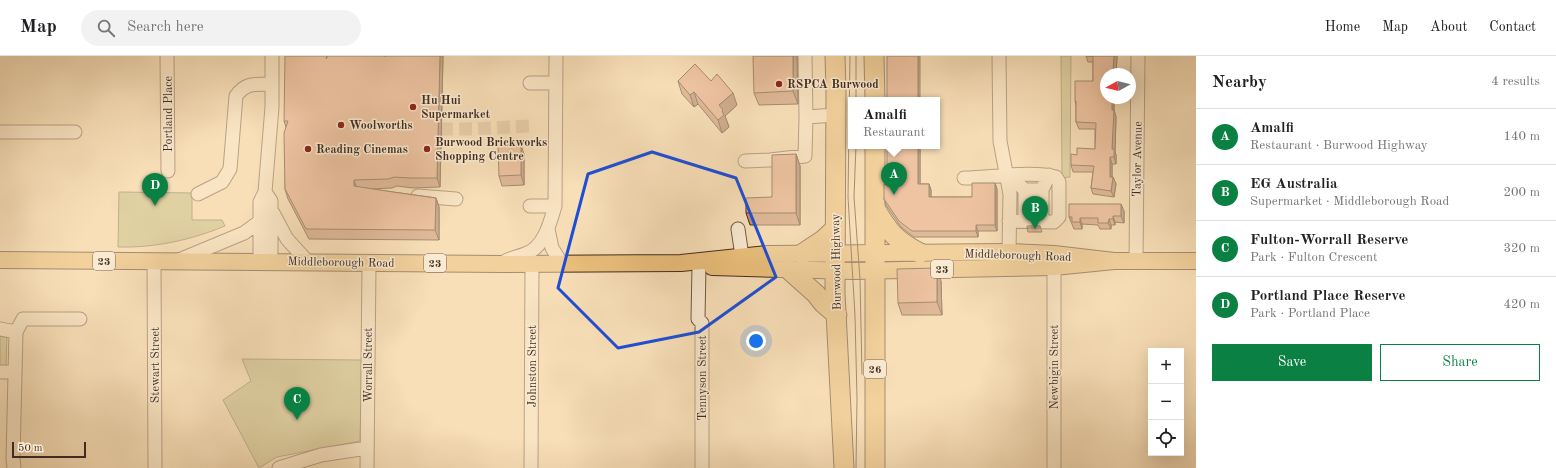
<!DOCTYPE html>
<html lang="en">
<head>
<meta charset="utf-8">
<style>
	:root { --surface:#fff; --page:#f2f2f2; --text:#202124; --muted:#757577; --line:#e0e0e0; --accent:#0b8043 }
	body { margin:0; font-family:"Old Standard TT",serif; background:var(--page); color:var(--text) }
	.controls { position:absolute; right:12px; bottom:12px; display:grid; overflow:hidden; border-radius:0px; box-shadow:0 4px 16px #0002 }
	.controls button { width:36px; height:36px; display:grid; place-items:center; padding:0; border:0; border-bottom:1px solid var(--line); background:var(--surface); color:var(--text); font:20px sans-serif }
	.compass { position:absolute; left:1100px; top:12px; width:36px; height:36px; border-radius:50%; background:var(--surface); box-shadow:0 4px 16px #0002; rotate:262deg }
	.scale { position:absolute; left:12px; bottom:10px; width:74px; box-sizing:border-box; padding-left:4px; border:2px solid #412c20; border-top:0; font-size:11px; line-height:14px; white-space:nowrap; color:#412c20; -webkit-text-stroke:3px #faead1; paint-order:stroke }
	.you { position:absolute; left:756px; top:285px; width:14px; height:14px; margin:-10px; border:3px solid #fff; border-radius:50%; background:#1a73e8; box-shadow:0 0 0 6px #1a73e833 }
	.badge { display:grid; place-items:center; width:26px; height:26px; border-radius:50%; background:var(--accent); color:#fff; font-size:13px; font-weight:700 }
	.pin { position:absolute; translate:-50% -33px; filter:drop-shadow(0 1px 2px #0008) }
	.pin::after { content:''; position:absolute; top:21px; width:14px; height:12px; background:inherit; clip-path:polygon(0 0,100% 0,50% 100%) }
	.popup { position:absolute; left:848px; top:41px; width:92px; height:52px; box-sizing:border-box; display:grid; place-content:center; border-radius:0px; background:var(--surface); filter:drop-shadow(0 1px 3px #0005); font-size:13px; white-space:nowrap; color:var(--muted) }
	.popup b { font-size:15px; color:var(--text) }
	.popup::after { content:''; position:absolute; left:50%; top:100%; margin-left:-8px; border:8px solid transparent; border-top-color:var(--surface) }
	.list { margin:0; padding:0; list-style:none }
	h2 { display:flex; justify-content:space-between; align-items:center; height:52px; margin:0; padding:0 16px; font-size:17px }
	h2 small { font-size:13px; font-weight:400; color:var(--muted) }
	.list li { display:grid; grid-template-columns:26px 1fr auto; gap:12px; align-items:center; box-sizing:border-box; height:56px; padding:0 16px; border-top:1px solid var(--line) }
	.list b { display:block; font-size:15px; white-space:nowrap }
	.list p { margin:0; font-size:13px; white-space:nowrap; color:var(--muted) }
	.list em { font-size:13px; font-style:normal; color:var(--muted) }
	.actions { display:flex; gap:8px; padding:12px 16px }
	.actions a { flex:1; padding:9px 0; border:1px solid var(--accent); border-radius:0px; text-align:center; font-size:14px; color:var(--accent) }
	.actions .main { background:var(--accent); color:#fff }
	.icon { flex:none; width:22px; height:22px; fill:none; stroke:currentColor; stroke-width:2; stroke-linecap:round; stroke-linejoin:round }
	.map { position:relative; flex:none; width:1196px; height:412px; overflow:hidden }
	header { display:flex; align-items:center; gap:24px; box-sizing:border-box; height:56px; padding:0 20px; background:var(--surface); border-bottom:1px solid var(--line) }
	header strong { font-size:19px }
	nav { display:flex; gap:22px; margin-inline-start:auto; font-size:14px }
	.search { width:280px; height:36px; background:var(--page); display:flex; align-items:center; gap:10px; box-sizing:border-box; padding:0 14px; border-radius:22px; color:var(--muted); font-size:15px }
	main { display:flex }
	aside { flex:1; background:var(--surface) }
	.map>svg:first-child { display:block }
</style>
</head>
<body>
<header>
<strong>Map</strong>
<div class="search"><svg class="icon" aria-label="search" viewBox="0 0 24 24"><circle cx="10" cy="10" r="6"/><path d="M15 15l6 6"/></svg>Search here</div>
<nav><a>Home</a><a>Map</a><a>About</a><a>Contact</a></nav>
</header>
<main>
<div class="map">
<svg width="1196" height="412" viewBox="0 0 1196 412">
	<rect width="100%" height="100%" fill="#f8dfb8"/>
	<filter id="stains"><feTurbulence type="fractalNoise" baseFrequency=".005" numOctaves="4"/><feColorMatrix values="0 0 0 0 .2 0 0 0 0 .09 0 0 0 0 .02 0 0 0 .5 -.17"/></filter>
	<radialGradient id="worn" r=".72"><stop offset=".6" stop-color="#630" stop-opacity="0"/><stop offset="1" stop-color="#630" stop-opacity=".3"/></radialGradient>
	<path fill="#c3c08a" stroke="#827655" d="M1061,0H1071L1070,121L1062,122Z
		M119,136L192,137V164H222L225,170C191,184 155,192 118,191Z
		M0,279H7L6,310H0Z
		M242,303L362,304L360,385L277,401L259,412L223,344L251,325Z"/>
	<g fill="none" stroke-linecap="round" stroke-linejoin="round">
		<path stroke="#d3bb9a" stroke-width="13" stroke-dasharray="13 6" stroke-linecap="butt" d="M440,73H474L531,70"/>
		<defs>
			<path id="minor" d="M167,0L168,115
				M999,0L1000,85L1010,138L1009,196
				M530,27H556
				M806,61L836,59
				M0,76H75
				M745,105L770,104L805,100L806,61L805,0
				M964,122C991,122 1030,114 1056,121L1059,126V161L1054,166L1009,165
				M1008,126H1016L1025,134H1042
				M1025,134V165
				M265,136L271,145V205
				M198,138L222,126L230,113L236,40C247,25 256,29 272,28
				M418,140L456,143
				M530,150H555
				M273,157L287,183L308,206
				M1042,165V134L1049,119
				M548,173L552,192L562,208
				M738,173L742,200
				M179,204L244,177L259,166
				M154,205L155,412
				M260,205V146L265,136L272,51V0
				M1136,205L1138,0
				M502,207C512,201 515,202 525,198C544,192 550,167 555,150L556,0
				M699,210L698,263L702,267V412
				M1054,211V412
				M0,273L16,276L13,403L14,412
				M16,276L23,263H80
				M0,316H14
				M279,412L321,399L367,392
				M367,412L369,207
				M531,412L532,208"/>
			<path id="major" d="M0,204L501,208L681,207L768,198L1009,196L1054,198L1114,205
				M712,211L853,215L1054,211L1114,205H1196"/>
			<path id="highway" d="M835,0L836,35L835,237L844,412
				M874,0L875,44
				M875,90V412
				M875,152C888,175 896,185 920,197
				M802,198L823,184L835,173
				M788,213L816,238L823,247L837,259"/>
		</defs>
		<use href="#minor" stroke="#6f5946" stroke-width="15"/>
		<use href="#major" stroke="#412c20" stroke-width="18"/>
		<use href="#highway" stroke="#412c20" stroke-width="21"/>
		<use href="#minor" stroke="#faead1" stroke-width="13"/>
		<use href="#major" stroke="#ecc07c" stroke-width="16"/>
		<use href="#highway" stroke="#ecc07c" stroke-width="19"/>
		<path stroke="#412c20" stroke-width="1" d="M850,0L848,141L855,260L857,342L856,412
			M856,44V0
			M856,90L854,141L860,223L862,318"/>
	</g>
	<path fill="#c38d74" stroke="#412c20" d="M443,0L440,131L413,132L397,130L392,132L372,133L393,136L436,142L439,151V184L309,183L288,143L285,133L286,71L284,65Z
		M797,0L798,48L759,49L754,37Z
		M1086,0H1117L1116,18H1106V42H1118V46H1114V54L1116,61L1115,96L1116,99V108H1112V121H1113L1116,128L1114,141L1093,138L1091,132L1093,116H1073L1071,109L1077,99L1095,93V73H1079L1076,66V50L1075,45L1093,25V6H1088Z
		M678,25H711L737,49L725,60L729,71L722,77L698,48L694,51L682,38Z
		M920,90V128H929L931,134V141H972L995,127L997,133V175H978V181H914L901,171L886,149L884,143L887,128Z
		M524,98V129L502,130L499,120Z
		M796,98L800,110V169H750L746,157L772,141Z
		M1124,155V167L1115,166V169H1111V173H1100L1098,169L1082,168V173H1074L1069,161Z
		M1040,170L1042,176H1028L1027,172Z
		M941,225L942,259H902L898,247Z"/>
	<path fill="#9f735e" stroke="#412c20" d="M440,0H443L440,131L437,122Z
		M793,0H797L798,48L793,35Z
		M918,0H920V44H918Z
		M1114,0H1117L1116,18H1113Z
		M694,36L698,48L694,51L690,39Z
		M733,37L737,49L725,60L729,71L722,77L718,64L719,49Z
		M1112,42L1114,46V55V54L1116,61L1115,96L1116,99V108L1114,101L1112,93Z
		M521,89L524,98V129L521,119Z
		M918,90H920V134L918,128Z
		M796,98L800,110V169L796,157Z
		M1110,101L1112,108V127L1110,121Z
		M1113,121L1116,128L1114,141L1111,135Z
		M354,124L357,133L354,130Z
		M995,127L997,133V175L995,169Z
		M929,128L931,134V148L929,141Z
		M436,142L439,151V184L435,174Z
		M1121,148L1124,155V167L1121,160Z
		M1113,160L1115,166V169L1113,163Z
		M1080,162L1082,168V173L1080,166Z
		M1109,163L1111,169V173L1108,167Z
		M976,169L978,175V181L976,175Z
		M937,212L941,225L942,259L937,246Z"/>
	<path fill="#e3a487" stroke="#412c20" d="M285,0H327L326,3L328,0H385V1L386,0H440L437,122H410L394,121L388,123L354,124V130L393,136L436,142L435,174L306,173L285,133L284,77L288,65H284Z
		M753,0H793V35L754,37Z
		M887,0H918V44H887Z
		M1087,0H1114L1113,18H1106V42H1112V54H1114L1112,93H1114V101H1110V121H1113L1111,135L1091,132L1094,110L1071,109V98L1077,99V92L1095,93L1096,67L1076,66V45H1075V25H1093V0Z
		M695,8L711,25L717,18L733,37L719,49L723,54L722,55L724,59L718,64L694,36L690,39L678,25Z
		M498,89H521V119L499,120Z
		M887,90H918V128H929V141H972V127H995V169H976V175H912L899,165L884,143V128H887Z
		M796,98V157H746V142L772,141V99Z
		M1069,148H1121V160H1113V163H1109L1108,167H1098V162H1080V166H1072V161H1069Z
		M1027,170H1040V172H1027Z
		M937,212V246L898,247L897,213Z"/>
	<path d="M0 0H1196V412H0ZM652,96L736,122L776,221L699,276L618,292L558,232L588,118Z" fill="#f8dfb8" fill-opacity=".55" fill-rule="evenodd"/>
	<path fill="none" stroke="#1d4ed8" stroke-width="3" stroke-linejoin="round" d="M652,96L736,122L776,221L699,276L618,292L558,232L588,118Z"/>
	<g fill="#8f2418" stroke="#faead1" stroke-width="1.5">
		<circle cx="779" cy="28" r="4"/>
		<circle cx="413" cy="51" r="4"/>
		<circle cx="341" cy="69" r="4"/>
		<circle cx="308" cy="93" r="4"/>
		<circle cx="427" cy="93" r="4"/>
	</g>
	<g text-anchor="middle" stroke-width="3" stroke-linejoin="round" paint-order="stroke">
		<g fill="#faead1" stroke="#786555" stroke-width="1">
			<rect x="93" y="196" width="22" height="18" rx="3"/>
			<rect x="424" y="198" width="22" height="18" rx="3"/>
			<rect x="931" y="204" width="22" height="18" rx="3"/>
			<rect x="864" y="304" width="22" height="18" rx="3"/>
		</g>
		<g font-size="11" font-weight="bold" fill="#412c20">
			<text x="104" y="209">23</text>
			<text x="435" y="211">23</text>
			<text x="942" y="217">23</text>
			<text x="875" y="317">26</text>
		</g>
		<g font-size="12" font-weight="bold" fill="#412c20" stroke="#faead1" text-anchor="start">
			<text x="787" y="32">RSPCA Burwood</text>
			<text x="421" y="48">Hu Hui<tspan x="421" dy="14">Supermarket</tspan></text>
			<text x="349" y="73">Woolworths</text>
			<text x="435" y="90">Burwood Brickworks<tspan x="435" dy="14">Shopping Centre</tspan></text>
			<text x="316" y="97">Reading Cinemas</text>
		</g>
		<g font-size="12" fill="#412c20" stroke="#faead1">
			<text transform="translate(168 58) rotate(-90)" y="4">Portland Place</text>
			<text transform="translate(1137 103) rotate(-89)" y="4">Taylor Avenue</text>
			<text transform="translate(1018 199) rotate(2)" y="4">Middleborough Road</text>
			<text transform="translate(341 206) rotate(1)" y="4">Middleborough Road</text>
			<text transform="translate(836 206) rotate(-91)" y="4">Burwood Highway</text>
			<text transform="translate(155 309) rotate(-90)" y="4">Stewart Street</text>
			<text transform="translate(368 309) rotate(-90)" y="4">Worrall Street</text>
			<text transform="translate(532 310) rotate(-90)" y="4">Johnston Street</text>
			<text transform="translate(1054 311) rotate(-90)" y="4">Newbigin Street</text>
			<text transform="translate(702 322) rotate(-90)" y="4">Tennyson Street</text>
		</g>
	</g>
	<rect width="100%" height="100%" filter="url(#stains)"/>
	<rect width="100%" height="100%" fill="url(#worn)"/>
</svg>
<div class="controls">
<button>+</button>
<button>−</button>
<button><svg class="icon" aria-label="locate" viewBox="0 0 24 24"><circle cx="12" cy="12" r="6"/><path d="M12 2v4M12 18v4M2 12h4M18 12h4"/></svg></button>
</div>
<svg class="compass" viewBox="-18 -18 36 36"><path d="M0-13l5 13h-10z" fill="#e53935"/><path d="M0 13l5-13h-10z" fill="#757577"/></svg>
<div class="scale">50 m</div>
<div class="you"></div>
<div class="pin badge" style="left:894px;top:139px">A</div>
<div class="popup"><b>Amalfi</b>Restaurant</div>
<div class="pin badge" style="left:1035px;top:173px">B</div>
<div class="pin badge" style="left:297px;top:364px">C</div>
<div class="pin badge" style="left:155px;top:150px">D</div>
</div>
<aside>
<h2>Nearby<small>4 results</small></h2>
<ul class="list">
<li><span class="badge">A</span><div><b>Amalfi</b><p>Restaurant · Burwood Highway</p></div><em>140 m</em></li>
<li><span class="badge">B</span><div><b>EG Australia</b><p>Supermarket · Middleborough Road</p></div><em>200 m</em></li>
<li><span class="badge">C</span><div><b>Fulton-Worrall Reserve</b><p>Park · Fulton Crescent</p></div><em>320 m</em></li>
<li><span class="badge">D</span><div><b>Portland Place Reserve</b><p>Park · Portland Place</p></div><em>420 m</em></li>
</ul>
<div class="actions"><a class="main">Save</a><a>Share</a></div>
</aside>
</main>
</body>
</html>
